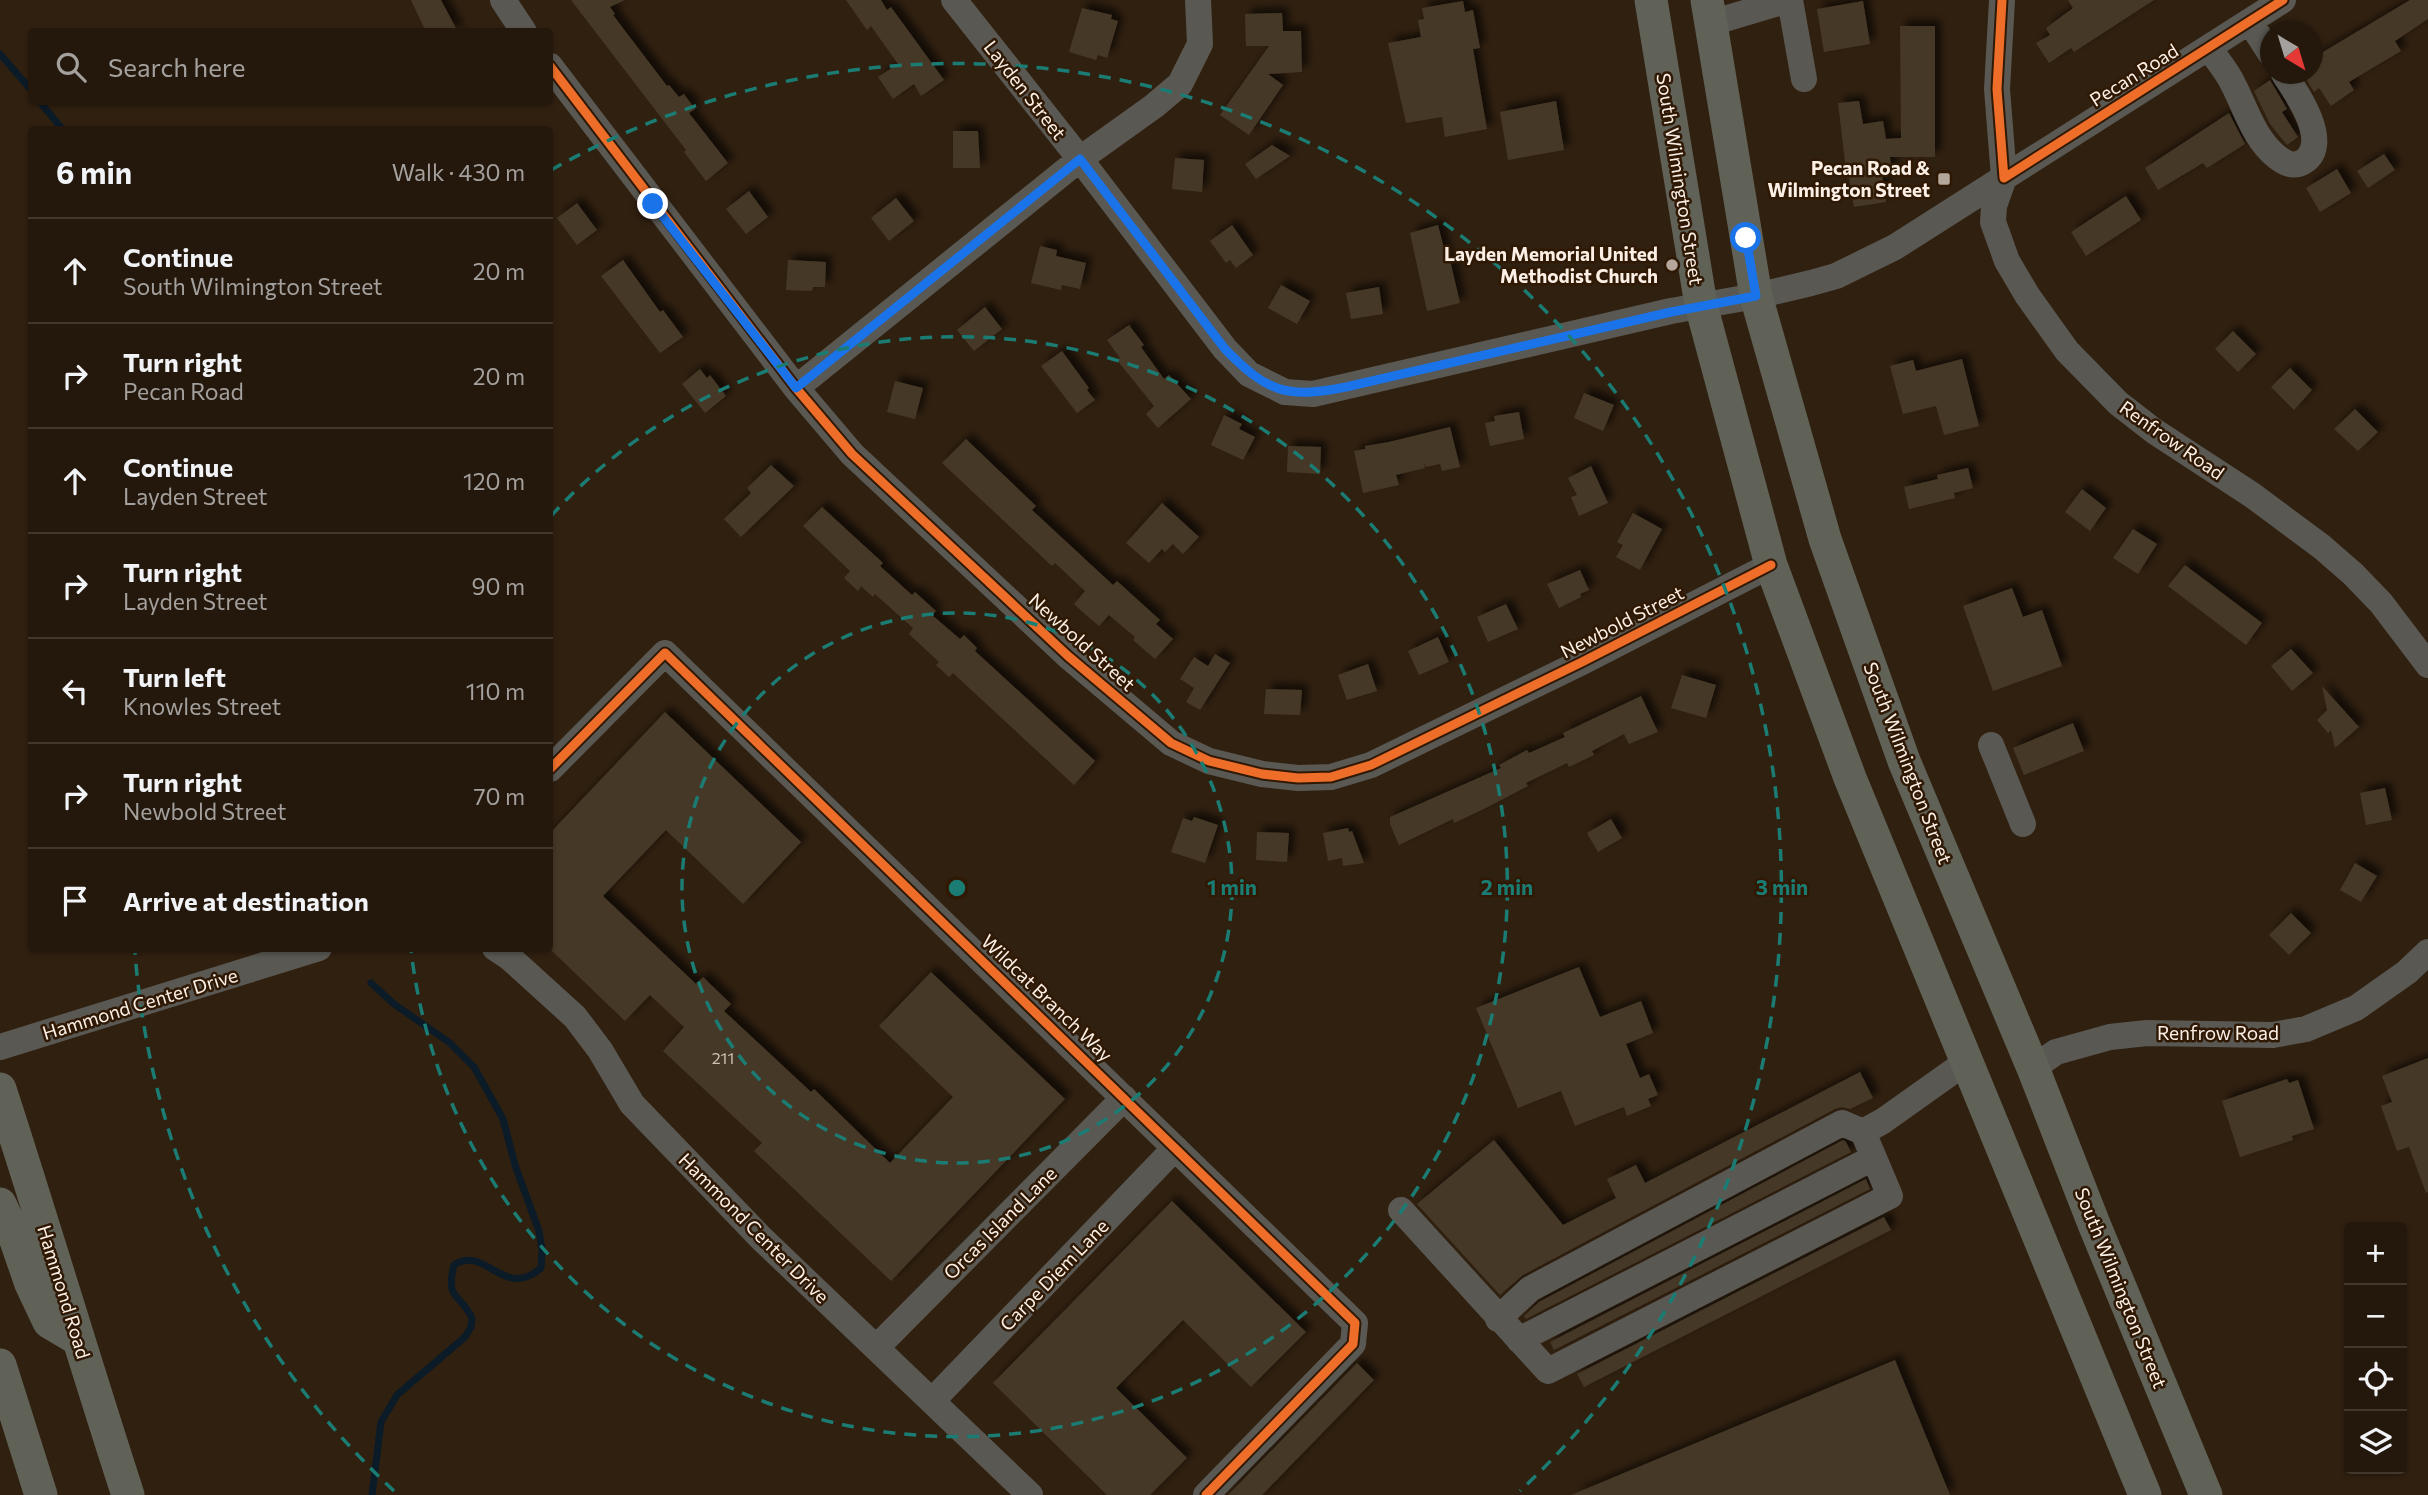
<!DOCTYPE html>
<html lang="en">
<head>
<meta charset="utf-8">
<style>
	:root { --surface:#24180c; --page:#2c2115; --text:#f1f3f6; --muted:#a3a09d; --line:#41372d }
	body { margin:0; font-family:Commissioner,sans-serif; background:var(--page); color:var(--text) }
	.controls { position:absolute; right:21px; bottom:21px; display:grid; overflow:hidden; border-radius:7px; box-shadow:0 2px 5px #0004 }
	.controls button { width:63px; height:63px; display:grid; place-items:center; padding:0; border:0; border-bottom:2px solid var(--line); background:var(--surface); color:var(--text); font:35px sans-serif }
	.compass { position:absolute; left:2260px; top:21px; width:63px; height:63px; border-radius:50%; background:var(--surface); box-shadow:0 2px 5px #0004; rotate:142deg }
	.stop { position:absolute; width:21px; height:21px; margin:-16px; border:5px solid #1a73e8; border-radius:50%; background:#fff }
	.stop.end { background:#1a73e8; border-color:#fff; box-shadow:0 2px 7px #0008 }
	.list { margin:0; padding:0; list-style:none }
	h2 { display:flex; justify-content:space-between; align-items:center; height:91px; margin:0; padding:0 28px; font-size:30px }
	h2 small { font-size:23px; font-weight:400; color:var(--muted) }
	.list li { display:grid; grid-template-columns:46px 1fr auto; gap:21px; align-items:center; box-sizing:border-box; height:105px; padding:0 28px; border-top:2px solid var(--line) }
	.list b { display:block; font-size:26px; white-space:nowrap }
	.list p { margin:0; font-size:23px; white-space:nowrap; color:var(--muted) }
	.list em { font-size:23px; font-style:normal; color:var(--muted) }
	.icon { flex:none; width:38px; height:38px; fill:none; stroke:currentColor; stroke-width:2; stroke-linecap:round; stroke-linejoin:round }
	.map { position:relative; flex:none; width:2428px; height:1495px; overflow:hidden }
	.search { position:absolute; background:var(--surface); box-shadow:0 2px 5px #0004; left:28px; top:28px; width:525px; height:77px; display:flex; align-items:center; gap:18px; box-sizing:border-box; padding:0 24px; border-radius:7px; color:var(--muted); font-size:26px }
	.panel { position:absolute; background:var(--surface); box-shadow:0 2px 5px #0004; left:28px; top:126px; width:525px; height:826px; border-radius:7px }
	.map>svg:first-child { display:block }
</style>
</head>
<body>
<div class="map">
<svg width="2428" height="1495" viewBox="0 0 2428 1495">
	<defs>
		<filter id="shadow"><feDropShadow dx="6" dy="-6" stdDeviation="3.5" flood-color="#0009"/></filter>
	</defs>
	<rect width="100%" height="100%" fill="#302010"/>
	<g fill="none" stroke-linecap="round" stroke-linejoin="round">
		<path stroke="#0b1b27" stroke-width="7" d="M0,54L32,91
			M40,102L63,130
			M371,983L394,1004L450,1043L474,1067L503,1119L515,1165L539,1231L542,1250L541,1268C503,1301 486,1244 454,1265C445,1300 460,1293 472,1318L471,1327L465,1337L397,1395L381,1422L372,1495"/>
	</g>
	<path fill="#453927" filter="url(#shadow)" d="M411,0H441L458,32H426Z
		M571,0H625L610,7L615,14L613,15L667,86L669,85L679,97L684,94L695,109L689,113L728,163L706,181L684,152L686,150Z
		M846,0H881L887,10L891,7L944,80L921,96L914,84L893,99L878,77L898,64L871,26L867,30Z
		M2068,0H2154L2074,52L2071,48L2049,63L2036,43L2050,35L2046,28L2073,8Z
		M2410,0H2428V19L2395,41L2401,51L2349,82L2354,90L2331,106L2319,88L2314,92L2303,74H2313V58Z
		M1463,1L1465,12L1473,10L1480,48L1473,49L1487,129L1445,137L1442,117L1406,123L1388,43L1421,37L1418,20L1424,19L1422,8Z
		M1863,1L1870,44L1824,52L1817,9Z
		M1082,8L1112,15L1111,19L1118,21L1107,58L1098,55L1096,60L1069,52Z
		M1282,13L1283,31H1301L1302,72L1268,74L1283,85L1249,135L1220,115L1269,46H1246L1245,14Z
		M1900,26H1935V157H1890L1892,173L1882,174L1886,202L1854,207L1849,177L1847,178L1838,103L1859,101L1863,124L1883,121L1886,139L1901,138Z
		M2270,80L2287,109L2282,112L2298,137L2287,145L2270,124L2254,91Z
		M1556,101L1564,150L1508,160L1500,112Z
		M2229,113L2245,144L2207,168L2203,163L2158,190L2145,168Z
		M953,131H978L980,168H953Z
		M1272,145L1290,156L1256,179L1245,164Z
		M2384,154L2395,170L2368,188L2357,171Z
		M1175,158L1204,160L1202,192L1172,189Z
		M2337,169L2351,193L2320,212L2306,188Z
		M749,191L768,217L746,234L726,209Z
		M2126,196L2141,220L2086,256L2071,232Z
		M896,198L914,221L889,241L871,218Z
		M577,203L597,230L577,245L557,218Z
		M1232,225L1253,255L1236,268L1230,260L1226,263L1210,241Z
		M1438,225L1447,260H1450L1460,303L1427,311L1410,233Z
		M1040,246L1057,250L1056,256L1086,263L1080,289L1062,285L1061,290L1031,283Z
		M623,260L660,312L663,310L683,337L660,353L601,276Z
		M788,260L826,262L825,287H813L812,291L786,290Z
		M1281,285L1310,301L1297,324L1268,308Z
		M1379,287L1383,314L1351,319L1346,293Z
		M985,307L1002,329L974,351L957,330Z
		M1129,325L1144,345L1141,347L1164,379L1169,375L1191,399L1158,428L1146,414L1154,406L1117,360L1120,358L1107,340Z
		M2233,331L2256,354L2238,372L2215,349Z
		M1062,351L1089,388L1087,390L1095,400L1077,413L1041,366Z
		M1962,359L1979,426L1944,435L1936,406L1903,414L1890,366L1913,360L1916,371Z
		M2290,368L2312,390L2294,410L2271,387Z
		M700,369L707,378L710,375L726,396L705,413L682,384Z
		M895,381L923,388L915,419L887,412Z
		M1584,393L1614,405L1603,431L1574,418Z
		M2355,409L2378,432L2358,451L2334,429Z
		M1519,412L1524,439L1490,446L1485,423L1495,421L1494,416Z
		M1224,415L1242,424L1239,429L1255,437L1243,460L1211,445Z
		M1450,427L1460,467L1442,471L1440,464L1426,467L1424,463L1425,468L1396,475L1399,485L1363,493L1354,451L1365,449V446L1389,442Z
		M966,439L1036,506L1032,510L1113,585L1117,581L1160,620L1156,624L1173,639L1155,659L1133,640L1135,637L1109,615L1099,626L1086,615L1074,604L1085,591L1055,563L1052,566L942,463Z
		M1288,446L1321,447L1320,474L1287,472Z
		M771,465L794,486L741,537L724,519L751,493L747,488Z
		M1591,466L1608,503L1579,516L1571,497L1577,495L1568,478Z
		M1968,468L1973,488L1954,493L1955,498L1909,509L1904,487L1938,479L1937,475Z
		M2082,489L2106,508L2090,531L2065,512Z
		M1162,503L1199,537L1183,554L1173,544L1165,552L1162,549L1149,563L1126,543Z
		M822,507L883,563L880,566L912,595L915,592L936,611L932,615L960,639L964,635L977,648L975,651L1095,761L1074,785L953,673L949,677L936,665L939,662L909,634L913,628L875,594L873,597L861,586L858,591L844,578L850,571L803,526Z
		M1633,513L1662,529L1640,570L1616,557L1623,545L1617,542Z
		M2133,529L2157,544L2138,574L2113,558Z
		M2185,565L2262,623L2246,645L2168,586Z
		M1580,570L1589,590L1580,594L1581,597L1559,608L1547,584Z
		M2012,588L2023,617L2042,610L2062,666L1993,691L1963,606Z
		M1506,604L1518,629L1488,642L1477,617Z
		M1438,637L1449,662L1419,675L1408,651Z
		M2291,649L2313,673L2292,691L2271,666Z
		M1215,654L1230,663L1200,710L1186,702L1194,688L1180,679L1194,657L1208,666Z
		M1368,664L1377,691L1347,700L1338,675Z
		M1682,675L1716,685L1706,718L1671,708Z
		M2322,686L2359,727L2335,748L2331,730L2328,733L2317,720L2327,710Z
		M1266,689L1302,690L1300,715L1264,714Z
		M1641,696L1658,732L1629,744L1624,734L1592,751L1594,755L1569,767L1567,763L1526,783L1528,786L1486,808L1454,823L1453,819L1399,845L1390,824V817L1501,768L1499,765L1527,750L1529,753L1565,737L1563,733Z
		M665,712L801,842L743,904L666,830L603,896L696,984L703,977L731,1004L724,1011L811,1092L814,1089L890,1163L953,1097L879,1026L931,972L1065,1099L891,1281L754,1151L762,1143L663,1051L684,1027L650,995L625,1021L550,949V833Z
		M2073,723L2084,751L2024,775L2013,748Z
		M2385,788L2392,820L2366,825L2360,793Z
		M1194,817L1218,825L1205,863L1171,852L1183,818L1192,821Z
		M1611,819L1622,838L1598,852L1587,833Z
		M1348,828L1349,832L1352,831L1364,863L1343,866L1342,858L1328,861L1323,833Z
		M1257,832L1289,833L1287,862L1256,860Z
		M2355,863L2377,876L2361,902L2340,890Z
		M2291,913L2311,933L2289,955L2269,935Z
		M1579,967L1600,1017L1641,1001L1653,1033L1626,1044L1640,1078L1649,1074L1658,1095L1648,1099L1651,1106L1627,1116L1624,1107L1575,1126L1561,1091L1518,1108L1476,1008Z
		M2428,1058V1192L2426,1193L2409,1147L2397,1151L2381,1106L2392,1102L2382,1076Z
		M1860,1072L1873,1098L1850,1109L1842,1107L1835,1109L1523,1275L1500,1295L1417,1204L1494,1140L1563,1225L1616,1198L1607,1179L1636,1165L1645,1183Z
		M2287,1079L2289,1083L2298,1080L2314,1129L2292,1136L2293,1140L2240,1157L2222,1101Z
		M1843,1140L1846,1142L1851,1152L1526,1319L1524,1316L1539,1302Z
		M1866,1179L1870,1189L1554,1350L1550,1342Z
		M1172,1201L1306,1332L1251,1387L1183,1320L1116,1388L1187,1458L1150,1495H1107L993,1383Z
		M1884,1217L1891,1230L1584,1387L1577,1374Z
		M1895,1360L1950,1495H1571Z
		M1357,1363L1374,1380L1262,1495H1228Z"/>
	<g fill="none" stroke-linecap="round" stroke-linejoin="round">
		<path stroke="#5a5852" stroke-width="26" d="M503,0L524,32
			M954,0L1080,159L1225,349L1249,374L1285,392L1313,394L1671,311L1756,296L1811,283L1836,276L1895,247L2283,0
			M1790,0L1804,79
			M2002,0L1997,89L2004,178L1994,206L1993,222L2007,261L2027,295L2067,351L2118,403L2154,431L2252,495L2322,547L2353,574L2381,603L2428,665
			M2250,22L2270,53
			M1711,23L1788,0
			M2209,48C2217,60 2227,71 2233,84C2246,109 2254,139 2277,157C2285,163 2292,167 2301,163C2334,147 2297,93 2284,74
			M550,66L796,388L852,454L1068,656L1171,743L1209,761L1262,774L1298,778L1331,777L1371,765L1582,662L1771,565
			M796,388L1080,159L1154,106L1180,84L1200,44L1198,0
			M1991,745L2023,824
			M550,769L665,653L1355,1323L1353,1344L1206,1495
			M495,948L510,958L575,1017L600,1050L632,1104L761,1238L1030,1495
			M0,1047L319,948
			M2033,1068L2056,1052L2110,1037L2147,1033L2273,1035L2306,1029L2356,1008L2407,972L2428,952
			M1401,1210L1548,1371L1890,1196L1863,1132L1883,1121L1966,1062
			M1498,1319L1530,1289L1842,1123L1863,1132
			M1519,1340L1873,1158
			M876,1348L1124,1098
			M932,1401L1175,1148"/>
		<path stroke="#606157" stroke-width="33" d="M1651,0L1701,305L1771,565L1850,778L2145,1495
			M1707,0L1756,296L1825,539L1904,761L2033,1068L2094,1224L2206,1495
			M0,1089C44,1224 84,1360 128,1495
			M0,1204L13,1232L31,1284L49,1322L76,1338
			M0,1365L41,1495"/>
		<defs>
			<path id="cycleway" d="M2002,0L1997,89L2004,178L2283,0
				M550,66L796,388L852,454L1068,656L1171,743L1209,761L1262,774L1298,778L1331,777L1371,765L1582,662L1771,565
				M550,769L665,653L1355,1323L1353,1344L1206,1495"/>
		</defs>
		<use href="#cycleway" stroke="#301904" stroke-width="13"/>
		<use href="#cycleway" stroke="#ee6e29" stroke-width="9"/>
	</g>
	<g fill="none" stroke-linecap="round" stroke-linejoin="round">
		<path stroke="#1a73e8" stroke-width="9" d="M653,204L796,388L1080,159L1225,349C1267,392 1286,399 1346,387L1671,312L1756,296L1746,238"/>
	</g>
	<g fill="none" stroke="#1b7c74" stroke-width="3.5" stroke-dasharray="12 9">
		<circle cx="957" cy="888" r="275"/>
		<path d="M551 516A550 550 0 1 1 411 950"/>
		<path d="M394 1491A825 825 0 0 1 135 953M551 170A825 825 0 0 1 1520 1491"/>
	</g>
	<g fill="#b5a79b" stroke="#301904" stroke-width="2.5">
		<rect x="1937" y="172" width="14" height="14" rx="3.5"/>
		<circle cx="1672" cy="265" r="7"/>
	</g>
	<g text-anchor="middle" stroke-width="5" stroke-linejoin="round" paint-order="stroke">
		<g font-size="16" fill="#cec2b6">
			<text x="723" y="1064">211</text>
		</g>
		<g font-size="19" fill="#fcf0e6" stroke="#301904">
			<text transform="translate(2134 75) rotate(-32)" y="7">Pecan Road</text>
			<text transform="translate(1025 90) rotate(52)" y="7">Layden Street</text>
			<text transform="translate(1680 179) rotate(81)" y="7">South Wilmington Street</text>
			<text transform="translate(2172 440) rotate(35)" y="7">Renfrow Road</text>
			<text transform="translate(1622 622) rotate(-27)" y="7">Newbold Street</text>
			<text transform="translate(1082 642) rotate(42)" y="7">Newbold Street</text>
			<text transform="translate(1908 763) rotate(69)" y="7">South Wilmington Street</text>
			<text transform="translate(1047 998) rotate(44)" y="7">Wildcat Branch Way</text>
			<text transform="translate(140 1004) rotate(-17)" y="7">Hammond Center Drive</text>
			<text x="2218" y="1040">Renfrow Road</text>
			<text transform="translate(1000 1223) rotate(-45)" y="7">Orcas Island Lane</text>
			<text transform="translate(754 1228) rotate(45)" y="7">Hammond Center Drive</text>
			<text transform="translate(1054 1275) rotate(-46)" y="7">Carpe Diem Lane</text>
			<text transform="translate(2121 1288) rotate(68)" y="7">South Wilmington Street</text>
			<text transform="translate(64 1292) rotate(73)" y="7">Hammond Road</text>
		</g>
		<g font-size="19" font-weight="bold" fill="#fcf0e6" stroke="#301904" text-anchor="end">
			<text x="1930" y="175">Pecan Road &amp;<tspan x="1930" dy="22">Wilmington Street</tspan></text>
			<text x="1658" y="261">Layden Memorial United<tspan x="1658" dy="22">Methodist Church</tspan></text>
		</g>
	</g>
	<circle cx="957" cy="888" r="10" fill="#1b7c74" stroke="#301904" stroke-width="3.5"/>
	<g font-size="21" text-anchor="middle" font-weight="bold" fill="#1b7c74" stroke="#301904" stroke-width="5" stroke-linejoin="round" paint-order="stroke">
		<text x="1232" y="895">1 min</text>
		<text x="1507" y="895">2 min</text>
		<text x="1782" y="895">3 min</text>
	</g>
</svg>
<div class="controls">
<button>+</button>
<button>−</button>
<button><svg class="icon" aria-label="locate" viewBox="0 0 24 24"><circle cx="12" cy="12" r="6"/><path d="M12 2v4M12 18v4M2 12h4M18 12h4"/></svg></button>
<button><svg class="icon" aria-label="layers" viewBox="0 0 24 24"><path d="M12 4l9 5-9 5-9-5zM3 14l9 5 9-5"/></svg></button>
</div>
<svg class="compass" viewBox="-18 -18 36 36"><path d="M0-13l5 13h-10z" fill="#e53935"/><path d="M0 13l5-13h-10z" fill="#a3a09d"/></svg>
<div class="stop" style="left:1746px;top:238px"></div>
<div class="stop end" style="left:653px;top:204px"></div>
<div class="search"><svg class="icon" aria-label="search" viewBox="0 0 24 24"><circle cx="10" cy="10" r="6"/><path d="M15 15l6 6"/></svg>Search here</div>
<section class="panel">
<h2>6 min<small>Walk · 430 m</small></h2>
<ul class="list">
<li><svg class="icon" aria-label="ahead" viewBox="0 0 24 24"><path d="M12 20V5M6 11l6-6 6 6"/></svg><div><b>Continue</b><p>South Wilmington Street</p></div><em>20 m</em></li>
<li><svg class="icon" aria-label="right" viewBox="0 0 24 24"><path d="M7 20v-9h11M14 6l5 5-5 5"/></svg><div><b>Turn right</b><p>Pecan Road</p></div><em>20 m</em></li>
<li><svg class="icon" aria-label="ahead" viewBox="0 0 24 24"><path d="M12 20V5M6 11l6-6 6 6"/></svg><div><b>Continue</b><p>Layden Street</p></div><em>120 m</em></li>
<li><svg class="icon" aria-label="right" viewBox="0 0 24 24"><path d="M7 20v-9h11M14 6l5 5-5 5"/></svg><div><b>Turn right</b><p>Layden Street</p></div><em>90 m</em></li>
<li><svg class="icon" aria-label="left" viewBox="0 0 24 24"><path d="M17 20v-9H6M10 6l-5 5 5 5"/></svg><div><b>Turn left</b><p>Knowles Street</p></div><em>110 m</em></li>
<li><svg class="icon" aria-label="right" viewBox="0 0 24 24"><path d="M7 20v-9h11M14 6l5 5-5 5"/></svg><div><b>Turn right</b><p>Newbold Street</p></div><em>70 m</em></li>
<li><svg class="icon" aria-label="arrive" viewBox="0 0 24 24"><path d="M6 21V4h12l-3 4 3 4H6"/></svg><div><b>Arrive at destination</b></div></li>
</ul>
</section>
</div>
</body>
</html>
